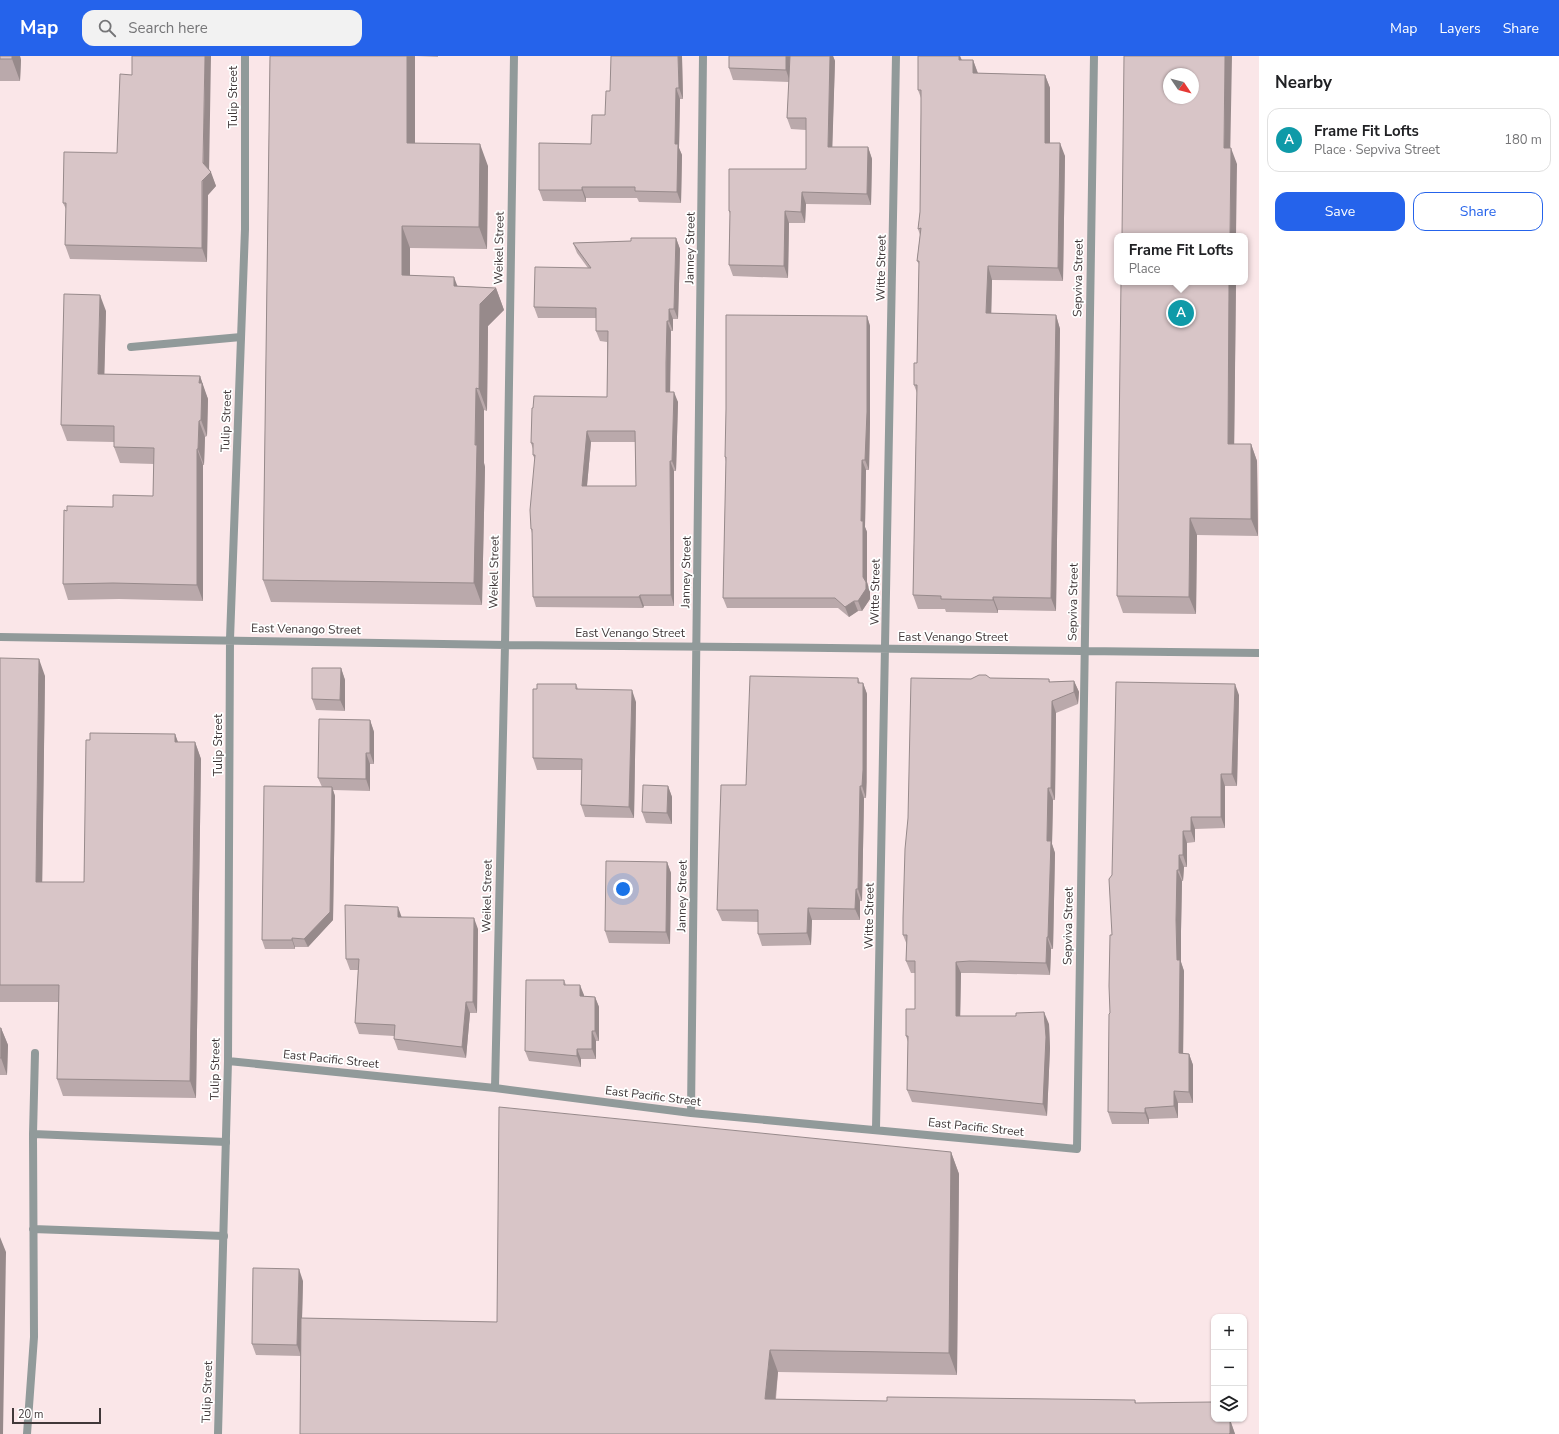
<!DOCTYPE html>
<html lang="en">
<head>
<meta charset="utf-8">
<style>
	:root { --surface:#fff; --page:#f2f2f2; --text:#202124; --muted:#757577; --line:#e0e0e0; --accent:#2563eb }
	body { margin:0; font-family:"Nunito Sans",sans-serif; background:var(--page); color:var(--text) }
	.controls { position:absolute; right:12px; bottom:12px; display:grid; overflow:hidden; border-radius:8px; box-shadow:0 1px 3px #0004 }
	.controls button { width:36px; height:36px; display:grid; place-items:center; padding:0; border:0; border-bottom:1px solid var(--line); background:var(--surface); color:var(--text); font:20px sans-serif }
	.compass { position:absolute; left:1163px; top:12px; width:36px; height:36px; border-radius:50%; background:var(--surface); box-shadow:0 1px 3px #0004; rotate:125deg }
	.scale { position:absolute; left:12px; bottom:10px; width:89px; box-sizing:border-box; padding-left:4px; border:2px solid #403839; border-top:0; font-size:11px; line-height:14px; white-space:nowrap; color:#403839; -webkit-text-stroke:3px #fff; paint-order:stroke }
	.you { position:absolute; left:623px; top:833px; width:14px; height:14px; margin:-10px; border:3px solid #fff; border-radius:50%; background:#1a73e8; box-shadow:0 0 0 6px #1a73e833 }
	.badge { display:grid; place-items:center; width:26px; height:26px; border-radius:50%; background:var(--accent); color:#fff; font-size:13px; font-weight:700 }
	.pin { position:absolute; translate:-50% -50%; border:2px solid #fff; box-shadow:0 1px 4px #0006 }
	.popup { position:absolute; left:1114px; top:177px; width:134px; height:52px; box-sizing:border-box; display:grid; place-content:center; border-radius:8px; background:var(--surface); filter:drop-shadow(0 1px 3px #0005); font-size:13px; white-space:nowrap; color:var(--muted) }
	.popup b { font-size:15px; color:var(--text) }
	.popup::after { content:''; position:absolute; left:50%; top:100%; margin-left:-8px; border:8px solid transparent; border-top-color:var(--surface) }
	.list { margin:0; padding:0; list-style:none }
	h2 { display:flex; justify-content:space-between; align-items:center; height:52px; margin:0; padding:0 16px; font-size:17px }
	h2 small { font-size:13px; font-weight:400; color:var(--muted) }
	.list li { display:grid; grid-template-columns:26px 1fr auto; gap:12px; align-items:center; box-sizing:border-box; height:64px; margin:0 8px 8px; padding:0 8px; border:1px solid var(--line); border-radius:12px }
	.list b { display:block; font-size:15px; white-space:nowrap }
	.list p { margin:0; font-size:13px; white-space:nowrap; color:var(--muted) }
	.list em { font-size:13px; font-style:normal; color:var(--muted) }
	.actions { display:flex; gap:8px; padding:12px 16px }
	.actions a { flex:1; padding:9px 0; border:1px solid var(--accent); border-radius:12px; text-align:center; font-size:14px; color:var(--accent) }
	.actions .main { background:var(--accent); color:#fff }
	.icon { flex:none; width:22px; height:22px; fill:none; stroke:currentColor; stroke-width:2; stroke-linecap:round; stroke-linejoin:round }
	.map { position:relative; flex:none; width:1259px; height:1378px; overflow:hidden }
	header { display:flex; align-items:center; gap:24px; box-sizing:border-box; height:56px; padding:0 20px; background:var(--accent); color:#fff }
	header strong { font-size:19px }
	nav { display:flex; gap:22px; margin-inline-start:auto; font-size:14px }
	.search { width:280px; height:36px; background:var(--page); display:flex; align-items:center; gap:10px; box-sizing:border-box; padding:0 14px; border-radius:12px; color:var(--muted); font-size:15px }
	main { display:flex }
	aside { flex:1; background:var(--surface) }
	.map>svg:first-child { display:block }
</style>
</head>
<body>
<header>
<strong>Map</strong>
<div class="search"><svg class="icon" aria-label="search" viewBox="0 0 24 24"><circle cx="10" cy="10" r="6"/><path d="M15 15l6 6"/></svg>Search here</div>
<nav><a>Map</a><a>Layers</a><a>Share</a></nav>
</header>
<main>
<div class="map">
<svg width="1259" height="1378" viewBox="0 0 1259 1378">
	<rect width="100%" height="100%" fill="#fae6e8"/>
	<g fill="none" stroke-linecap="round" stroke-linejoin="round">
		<path stroke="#919a9a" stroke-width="8" d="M131,291L241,281
			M33,1078L226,1086
			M33,1173L224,1180
			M27,1378L34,1281L33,1078L35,997"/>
		<path stroke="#919a9a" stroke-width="8" d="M0,581C169,583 337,587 506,589C757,592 1008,592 1259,597
			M228,1005L495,1032L691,1057L1077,1093L1094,0
			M495,1032L505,589L514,0
			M691,1057L703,0
			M876,1073L896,0
			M218,1378L228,1005L230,583L245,173V0"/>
	</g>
	<path fill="#baa9ab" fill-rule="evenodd" d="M0,0H20L21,4L20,25H0Z
		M270,0H438V1L415,0V87L488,110L487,193L410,192V219L458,230L496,232L504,254L488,270L487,355L484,354V407L485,411L482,549L271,546L263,524Z
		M729,0H833L835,5L832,91H868L872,103L871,149L806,148L805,167H789L788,222L733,220L729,209L730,158L729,155L806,113V74L791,73L787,62L789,26L733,24L729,12Z
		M960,0L962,4H973L978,17L1045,19L1050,32V87L1065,100L1063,225L992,224L991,257L1056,259L1060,273L1056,555L998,554V557L946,556L945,553H918L913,539L917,337L914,329L917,307L919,208L917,205L920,179L918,173L920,156L921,42L918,34Z
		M682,1L683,43H680L679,92L682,99L681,147L639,146L637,142H586V146L543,145L539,134L591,88L605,59L610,35Z
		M132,19L209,113L216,130L208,139L207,206L70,203L65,189L66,153L63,147L117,97Z
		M676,182L680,193L678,263H673V275H671L670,318V336L678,346L676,415H674V550H644L643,552L536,551L533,541L532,477L531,473L535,404L533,399V393L531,387L607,341V286L600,285L596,275V262H538L534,251L588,212L577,197L573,187L631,185ZM591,386H635L636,430H587Z
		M1236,226L1234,388H1251L1257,405L1258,480L1197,479L1196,558L1123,557L1117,540Z
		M106,255L104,318L200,320L205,336L208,343L207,380L205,381L204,409H203V545L119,543L68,544L63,528L67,455L113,451L153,440L154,408L120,407L114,391V386L67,385L61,369Z
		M867,260L870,270V366L869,414H866L865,471L867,476V526L870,536V543L862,555H858L849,561L838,552H727L723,542L726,406L725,401Z
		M0,602L45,620L42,826H84L90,684L175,678L178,686H195L201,703L196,1042L63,1040L57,1023L58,946H0Z
		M341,612L345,624V655L316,654L312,643Z
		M858,622L860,627H863L867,638V726L866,742H864L862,845H860V864H812L811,889L762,890L758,878V866L722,865L717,854L746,729Z
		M990,622L1049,623L1050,626L1074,625L1079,636L1078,648L1056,657L1055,744H1053L1052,788L1055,797L1053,893H1051L1050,919L974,917H961L960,960L1049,968L1050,992L1047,1060L912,1046L907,1034L908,986L906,980L915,953V917H911L906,905L907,889L903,879Z
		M576,628L578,633L636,646L634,762L585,761L581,749L582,714H537L533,702L537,633Z
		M1239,639L1237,730H1225V772L1195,773V786L1187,787V811H1184L1183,825H1182L1181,875V906L1184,915L1183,997L1189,998L1193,1009V1047H1178V1062L1149,1063V1068H1112L1108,1056L1112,879Z
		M370,664L374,676V708H370V735L333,734L335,740L333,864L308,891H295V893H265L262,884L322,731L318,722Z
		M668,730L672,741V768L646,767L642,756Z
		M667,806L671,817L670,888L609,887L605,875Z
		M401,862L478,873L477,957H470L466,1002L398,994L394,983V980L359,978L355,967L358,914H350L346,903Z
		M564,924L566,929L584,939V940L595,941L599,951V985H596V1003H581V1011L529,1005L525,995Z
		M0,972H1L8,989L7,1019H0Z
		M951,1096L959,1118L957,1319L778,1316L776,1343L887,1345L1135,1344L1136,1347L1230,1363L1235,1378H300L301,1300L256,1299L252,1288L303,1225L302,1262L497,1266Z"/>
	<path fill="#978a8b" d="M12,0H20L21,4L20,25L12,3Z
		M205,0H211L209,118L211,116L216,130L208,139L207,206L202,192Z
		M407,0H415V109L407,87Z
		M678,0H682V1L683,43L679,32Z
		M786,0H791L790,26L786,14Z
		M830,0H833L835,5L832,102L828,91Z
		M959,0H960L964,11L959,4Z
		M1225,0H1232L1230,108L1224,92Z
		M973,4L978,18L973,17Z
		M1045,19L1050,32V100L1045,87Z
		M676,32L680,43L679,92L682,99L681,147L677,136L675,88Z
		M1060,87L1065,100L1063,225L1058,212Z
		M480,88L488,110L487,193L479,171Z
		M868,91L872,103L871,149L867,138Z
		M1231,92L1237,108L1236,180H1230Z
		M582,131L586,142V146L582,134Z
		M802,136L806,148L805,167L801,156Z
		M785,155L789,167L788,222L784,210Z
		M402,170L410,192V241L402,219Z
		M676,182L680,193L678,263L674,253Z
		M988,210L992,224L991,270L986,257Z
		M454,221L462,242L454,230Z
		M1229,226H1236L1234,405L1228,388Z
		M496,232L504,254L488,270L487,355L479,333L480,248Z
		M100,239L106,255L104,334L98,318Z
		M669,253L673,263V275L669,265Z
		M1056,259L1060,273L1056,555L1051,542Z
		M867,260L870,270V366L869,414L865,404Z
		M667,265L671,275L670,346L666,336Z
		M200,320L208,343L207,380L201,364L199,327Z
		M476,332L484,354V407L485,411L482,549L474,527Z
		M674,336L678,346L676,415L672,405Z
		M199,365L205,381L204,409L198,393Z
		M587,375L591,386L586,440L582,430Z
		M1251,388L1257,405L1258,480L1251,463Z
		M197,393L203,409V545L197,529Z
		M862,404L866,414L865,471L867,476V526L870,536V543L862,555L858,545L863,521L861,465Z
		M670,405L674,415V550L671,539Z
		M1190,462L1197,479L1196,558L1189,541Z
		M640,539L644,550L643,552L639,541Z
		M993,541L998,554V557L993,544Z
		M854,545L858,555L849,561L845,551Z
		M39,603L45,620L42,843L36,826Z
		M341,612L345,624V655L340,644Z
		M1074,625L1079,636L1078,648L1074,636Z
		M863,627L867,638L866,742L862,730Z
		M1235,628L1239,639L1237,730L1232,718Z
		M632,634L636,646L634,762L629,751Z
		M1052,645L1056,657L1055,744L1051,732Z
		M370,664L374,676V708L370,697Z
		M175,678L181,695L175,686Z
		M195,686L201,703L196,1042L190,1025Z
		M366,697L370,708V735L366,723Z
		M1221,718L1225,730V772L1221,761Z
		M668,730L672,741V768L667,757Z
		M860,730L864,742L862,845L858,833Z
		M332,731L335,740L333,864L308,891L304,883Z
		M1048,732L1053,744L1052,788L1055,797L1053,893L1048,881L1047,782Z
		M1191,761L1195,773V786L1191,775Z
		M1183,775L1187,787V811L1183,799Z
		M1179,799L1184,811L1183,825L1179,814Z
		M667,806L671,817L670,888L666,876Z
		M1177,814L1182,825L1181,875V906L1184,915L1183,1008L1179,997L1177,904L1176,864Z
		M856,833L860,845V864L855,853Z
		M398,851L402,862L398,861Z
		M808,852L812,864L811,889L807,877Z
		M474,862L478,873L477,957L473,946Z
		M1047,881L1051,893L1050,919L1046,907Z
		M292,882L295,891V893L292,884Z
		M956,906L961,917L960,971L956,960Z
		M580,929L584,939V951L580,940Z
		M595,941L599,951V985L595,975Z
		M466,946L470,957L466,1002L462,991Z
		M1044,956L1049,968L1050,992L1047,1060L1043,1048Z
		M1,972L8,989L7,1019L1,1002Z
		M592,975L596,985V1003L592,993Z
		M577,993L581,1003V1011L577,1000Z
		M1189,998L1193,1009V1047L1189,1036Z
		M1174,1035L1178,1047V1062L1174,1050Z
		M1145,1052L1149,1063V1068L1145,1057Z
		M951,1096L959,1118L957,1319L949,1297Z
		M0,1181L6,1196L3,1378H0Z
		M299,1213L303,1225L301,1300L297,1289Z
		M770,1294L778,1316L773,1365L765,1343Z
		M1230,1364L1235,1378H1229Z"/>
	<path fill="#d8c5c7" stroke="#978a8b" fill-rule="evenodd" d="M0,0H12V3H0Z
		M132,0H205L203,107L211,116L202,125V192L65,189L66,147H63L64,96L117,97L120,18L132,19Z
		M270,0H407V87L480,88L479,171L402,170V219L454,221V230L496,232L480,248L479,333L476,332L475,389H477L474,527L263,524Z
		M611,0H678L679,32H676L675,88H678L677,136L635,135V131H582V134H539V87L591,88L592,59H605L606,35H610Z
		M729,0H786V14L729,12Z
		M790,0H830L828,91H868L867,138L802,136L801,156L785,155L784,210L729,209L730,155H729V113H806V62H787Z
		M918,0H959V4H973V17L1045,19V87H1060L1058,212L988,210L986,257L1056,259L1051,542L993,541V544L941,543V540L913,539L917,329H914V307H917L919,205H917L921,172L918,173L920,156L921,57V34H918Z
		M1124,0H1225L1224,92H1231L1230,180H1122ZM1169,18H1193V42H1169Z
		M631,182H676L674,253H669V265H667L666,307V336H674L672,405H670L671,539H640L639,541H533L532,473H531L530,454L535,399H533V387H531L532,352H533L534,340L607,341L608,275H596V252L534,251L535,211L591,212L573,187L631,185ZM587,375H635L636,430H582Z
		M1121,226H1229L1228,388H1251V463L1190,462L1189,541L1117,540Z
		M64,238L100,239L98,318L200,320L199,327H202L201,364L199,365L198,393H197V529L113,527L63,528L64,454L67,455V450L113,451V439L153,440L154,392L114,391V370L61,369Z
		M726,259L867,260V356L865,404H862L861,465H863V521L866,526V533L858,545H854L845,551L835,542H723L726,401H725L726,353Z
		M0,602L39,603L36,826H84L86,684H90V677L175,678V686H195L190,1025L57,1023L59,929H0Z
		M312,612H341L340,644L312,643Z
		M979,619H986L990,622L1049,623V626L1074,625V636L1052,645L1051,732H1048L1047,782V785H1051L1048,881H1047L1046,907L970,905L956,906V960H1016V957L1044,956L1046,981L1043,1048L907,1034L908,980H906V953H915V905H906L907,879H903V862L905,793L908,762L911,622L971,623Z
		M750,620L858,622V627H863V714L862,730H860L858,833H856L855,853L808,852L807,877L758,878V854H717L721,729H746Z
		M1116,626L1235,628L1232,718H1221V761H1191V775H1183V799H1179V814H1177L1176,864L1177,904H1180L1179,997L1189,998V1036L1174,1035V1050L1145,1052V1057L1108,1056L1109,958L1110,957L1109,930L1110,879H1112L1109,823L1112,819Z
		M537,628H576V633L632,634L629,751L581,749L582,703L533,702V633H537Z
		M319,663L370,664V697H366V723L318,722Z
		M643,729L668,730L667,757L642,756Z
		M264,730L332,731L330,856L304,883L292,882V884H262Z
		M606,805L667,806L666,876L605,875Z
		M345,849L398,851V861L474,862L473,946H466L462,991L394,983L395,969L355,967L359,903H346Z
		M526,924H564V929H580V940L595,941V975H592V993H577V1000L525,995Z
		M0,972H1V1002H0Z
		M499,1051L951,1096L949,1297L770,1294L765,1343L887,1345V1341L1135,1344V1347L1212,1346L1214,1347V1363H1230V1377L1229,1378H300L301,1262L497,1266Z
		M253,1212L299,1213L297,1289L252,1288Z"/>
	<g text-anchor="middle" stroke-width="3.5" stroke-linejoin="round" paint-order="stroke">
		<g font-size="12" fill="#403839" stroke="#fff">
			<text transform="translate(233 41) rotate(-90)" y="4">Tulip Street</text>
			<text transform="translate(499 192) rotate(-89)" y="4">Weikel Street</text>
			<text transform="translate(690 192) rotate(-89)" y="4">Janney Street</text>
			<text transform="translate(881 212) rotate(-89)" y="4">Witte Street</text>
			<text transform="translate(1078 222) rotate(-89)" y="4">Sepviva Street</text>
			<text transform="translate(226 365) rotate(-88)" y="4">Tulip Street</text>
			<text transform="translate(494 516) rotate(-89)" y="4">Weikel Street</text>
			<text transform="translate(686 516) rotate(-89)" y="4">Janney Street</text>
			<text transform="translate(875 536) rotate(-89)" y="4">Witte Street</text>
			<text transform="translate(1073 546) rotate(-89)" y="4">Sepviva Street</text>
			<text transform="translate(306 573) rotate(1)" y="4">East Venango Street</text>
			<text x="630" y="581">East Venango Street</text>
			<text x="953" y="585">East Venango Street</text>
			<text transform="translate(218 689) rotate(-90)" y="4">Tulip Street</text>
			<text transform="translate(487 840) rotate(-89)" y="4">Weikel Street</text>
			<text transform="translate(682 840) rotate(-89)" y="4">Janney Street</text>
			<text transform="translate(869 860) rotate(-89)" y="4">Witte Street</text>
			<text transform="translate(1068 870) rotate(-89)" y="4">Sepviva Street</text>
			<text transform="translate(331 1003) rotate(6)" y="4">East Pacific Street</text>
			<text transform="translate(215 1013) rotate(-89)" y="4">Tulip Street</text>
			<text transform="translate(653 1040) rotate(7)" y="4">East Pacific Street</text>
			<text transform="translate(976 1071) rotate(6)" y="4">East Pacific Street</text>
			<text transform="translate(207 1336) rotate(-88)" y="4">Tulip Street</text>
		</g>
	</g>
</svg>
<div class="controls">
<button>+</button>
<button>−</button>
<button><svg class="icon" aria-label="layers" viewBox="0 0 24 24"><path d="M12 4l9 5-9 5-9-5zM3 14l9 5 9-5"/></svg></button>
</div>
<svg class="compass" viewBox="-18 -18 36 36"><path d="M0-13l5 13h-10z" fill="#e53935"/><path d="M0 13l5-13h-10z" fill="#757577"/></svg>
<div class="scale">20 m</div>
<div class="you"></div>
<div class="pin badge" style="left:1181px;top:257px;background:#0f9aa8">A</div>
<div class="popup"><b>Frame Fit Lofts</b>Place</div>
</div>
<aside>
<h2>Nearby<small></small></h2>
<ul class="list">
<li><span class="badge" style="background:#0f9aa8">A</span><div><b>Frame Fit Lofts</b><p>Place · Sepviva Street</p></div><em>180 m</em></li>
</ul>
<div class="actions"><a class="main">Save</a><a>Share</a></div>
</aside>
</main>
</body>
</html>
